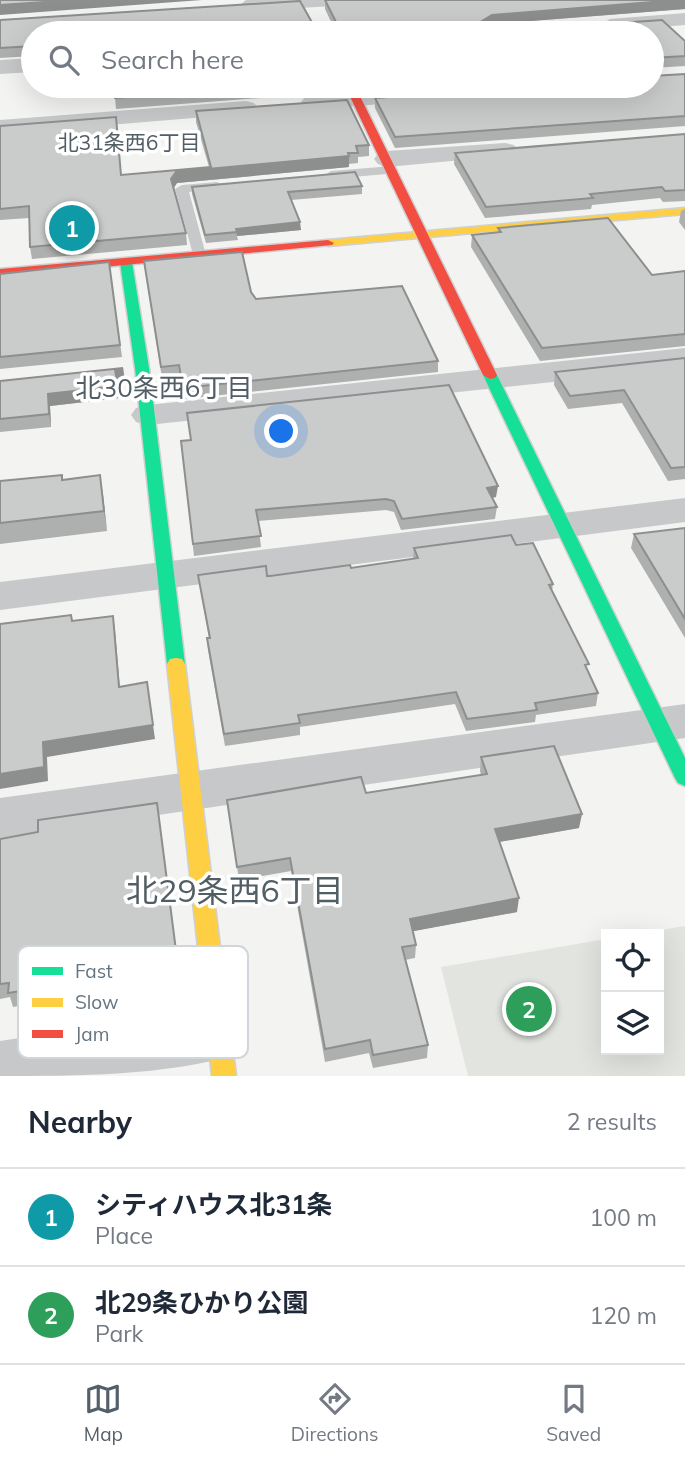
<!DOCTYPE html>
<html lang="en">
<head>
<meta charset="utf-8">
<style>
	:root { --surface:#fff; --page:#f2f2f3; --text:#1f2937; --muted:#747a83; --line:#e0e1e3; --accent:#555f6a }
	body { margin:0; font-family:Mulish,"Noto Sans JP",sans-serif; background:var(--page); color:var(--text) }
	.controls { position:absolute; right:21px; bottom:21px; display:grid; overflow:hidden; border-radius:0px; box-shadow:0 7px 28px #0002 }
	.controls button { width:63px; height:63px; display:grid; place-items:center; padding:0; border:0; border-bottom:2px solid var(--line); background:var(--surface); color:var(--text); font:35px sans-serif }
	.you { position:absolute; left:282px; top:432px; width:24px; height:24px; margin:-18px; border:5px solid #fff; border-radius:50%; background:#1a73e8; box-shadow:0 0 0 10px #1a73e833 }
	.badge { display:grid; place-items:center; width:46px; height:46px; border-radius:50%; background:var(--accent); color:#fff; font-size:23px; font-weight:700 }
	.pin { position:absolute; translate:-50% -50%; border:4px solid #fff; box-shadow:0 2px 7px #0006 }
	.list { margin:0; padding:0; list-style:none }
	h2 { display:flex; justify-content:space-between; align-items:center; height:91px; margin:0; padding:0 28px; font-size:30px }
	h2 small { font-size:23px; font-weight:400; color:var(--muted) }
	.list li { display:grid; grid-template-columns:46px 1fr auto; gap:21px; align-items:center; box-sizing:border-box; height:98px; padding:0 28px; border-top:2px solid var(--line) }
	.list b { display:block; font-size:26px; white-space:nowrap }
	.list p { margin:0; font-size:23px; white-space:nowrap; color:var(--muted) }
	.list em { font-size:23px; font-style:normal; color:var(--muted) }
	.icon { flex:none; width:38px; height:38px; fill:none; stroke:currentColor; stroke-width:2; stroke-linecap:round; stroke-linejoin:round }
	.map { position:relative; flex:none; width:685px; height:1076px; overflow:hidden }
	.search { position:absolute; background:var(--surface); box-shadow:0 7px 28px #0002; left:21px; right:21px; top:21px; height:77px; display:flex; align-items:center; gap:18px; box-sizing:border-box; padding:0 24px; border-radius:38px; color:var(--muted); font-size:26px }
	.sheet { height:287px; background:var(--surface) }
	nav { display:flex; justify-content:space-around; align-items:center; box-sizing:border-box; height:98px; border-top:2px solid var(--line); background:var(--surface); font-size:19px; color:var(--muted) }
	nav a { display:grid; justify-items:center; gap:4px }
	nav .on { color:var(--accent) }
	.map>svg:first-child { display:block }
</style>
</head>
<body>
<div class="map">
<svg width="685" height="1076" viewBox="0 0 685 1076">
	<rect width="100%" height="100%" fill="#f3f3f1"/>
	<path fill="#e2e5df" d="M685,926V1076H468L441,967L606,939V1050H659V934H636Z"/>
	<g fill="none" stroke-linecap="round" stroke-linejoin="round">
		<defs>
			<path id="fast" d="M126,258L132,262L149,368L185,664L182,669H170L167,664L135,368L120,262Z
				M490,371L497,375L685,758V786L678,783L675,778L483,375Z"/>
			<path id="slow" d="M685,208V214L328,246L322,243L328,240Z
				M176,658L182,659L185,664L236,1076H212L167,664L170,659Z"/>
			<path id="jam" d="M345,86H355L497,375L495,378L490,379L483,375Z
				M328,240L334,243L332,245L0,277V269Z"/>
		</defs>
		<use href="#fast" stroke="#cfd0d1" stroke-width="3"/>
		<use href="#slow" stroke="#cfd0d1" stroke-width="3"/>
		<use href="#jam" stroke="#cfd0d1" stroke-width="3"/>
		<path fill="#c7c8c9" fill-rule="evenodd" d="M392,166L398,170L397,173L331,179L325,175L331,171Z
			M217,182L224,186L222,189L189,192L206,255L204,258H194L175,189L182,185Z"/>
		<path fill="#c7c8c9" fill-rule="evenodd" d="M246,0H343L333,6L250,11L240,5Z
			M685,13V25L610,31L600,25L610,19Z
			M33,58V72L0,74V60Z
			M443,86H546L535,93L313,109L305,107L301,102L305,97L313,95Z
			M246,101L254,103L258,108L254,113L0,134V120Z
			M505,143L514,145L517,150L514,155L387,167L378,164L374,159L378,154L387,151Z
			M685,348V368L148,425L136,422L131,415L136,408L148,405Z
			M685,498V522L0,610V582Z
			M685,704V738L0,838V798Z
			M219,1008L239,1016L247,1035L239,1054C164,1076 78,1076 0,1076V1041Z"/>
		<use href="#fast" fill="#16e098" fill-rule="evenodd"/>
		<use href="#slow" fill="#ffcf43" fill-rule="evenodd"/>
		<use href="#jam" fill="#f24e42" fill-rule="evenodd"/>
	</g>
	<path fill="#aeafaf" d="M325,0H685V9L491,24L488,26L685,41V66L652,68L33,33V56L0,58V20L333,26L325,9Z
		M685,74V126L395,148L375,108V98Z
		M114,86H339V92L116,109Z
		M363,86H417L366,90Z
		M196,111L369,145V156L358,157V163L349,164V167L177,183L174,188L186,233L187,245L32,259L30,247L29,218L0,220V126L121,175L209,167L196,122Z
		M685,134V201L663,202L660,198L592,205L591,209L485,218L454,164L455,153Z
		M362,186V194L291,200L301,230L237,236L238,240L206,243L192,194V187Z
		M685,209V230L679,222L681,211Z
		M498,228L652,275L685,271V346L540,361L471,247L472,235L498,233Z
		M109,262L122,357L0,369V274Z
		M145,271L251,292L256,299L438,361V372L184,399L180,376L162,378Z
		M685,358V479L668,481L622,403L568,409L554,385L555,372Z
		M123,368L125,381L117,383L119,398L50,406L51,427L0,432V381Z
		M187,413L496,497L492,498L497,507L495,519L401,530L394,512L386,510L258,521L261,547L194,556L181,441L191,440Z
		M63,480L103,495L107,531L0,544V481Z
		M685,528V638L631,548L634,534Z
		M516,545L553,584L552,591L598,693L596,706L536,715L535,722L466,731L455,704L300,727V735L225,746L208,650L207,638H209L198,575L270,576L351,568L413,559L414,548Z
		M481,757L579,828L499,842L517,912L413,931L416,945L415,958L405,960L428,1045L427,1058L373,1068L369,1053L325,1062L291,871L239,880L227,800L366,793L481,775L480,771Z
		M157,803L180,980L13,1007L10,997L0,999V839L38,832Z"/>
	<path fill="#8d8f8f" d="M74,0H202L0,15V5Z
		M677,0H685V9L491,24L478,33L479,23L492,15Z
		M349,156V167L177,183L172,190L171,179L176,172Z
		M300,222L301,230L237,236L236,229Z
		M123,368L125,381L117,383L115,370Z
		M118,386L119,398L50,406L51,427L49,414L48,394Z
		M100,475L103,495L107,531L104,511Z
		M498,486L496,497L486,499L487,488Z
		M113,616L115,630L121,701L119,687Z
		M147,682L155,739L47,757L48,781L0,789V774L43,742Z
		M582,814L579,828L493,843L495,829Z
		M519,898L517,912L409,932L410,919Z"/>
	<path fill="#cacccc" stroke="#8d8f8f" stroke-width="2" d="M0,0H74L0,5Z
		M325,0H677L492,15L479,23L482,26H575L662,20L685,41V56L652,58V33H33V46L0,48V20L300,1L314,26H334L336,22Z
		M652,67V76L685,74V116L395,137L375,98L531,86H652Z
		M114,86H281L115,98Z
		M347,100L369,145L356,146L358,153H348L349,156L176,172L171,179L186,233L30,247L29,206L0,209V126L116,117L121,175L211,167L196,111Z
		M685,134V190L665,191L662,187L590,194L593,198L486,207L455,153Z
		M355,172L362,186L288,192L300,222L236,229L237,232L205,235L192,187Z
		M608,218L652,275L685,271V334L542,348L472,235L501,232L498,228Z
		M242,252L251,292L256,299L402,286L438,361L183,388L179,365L161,367L144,261Z
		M109,262L120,345L0,357V274Z
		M685,358V467L671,468L624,390L570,396L555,372Z
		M123,368L115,370L118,386L48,394L49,414L0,419V381Z
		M449,385L498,486L487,488L497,507L402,519L394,501L386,499L256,510L261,536L193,544L181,441L191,440L187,413Z
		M62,475V480L100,475L104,511L0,523V481Z
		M685,528V619L634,534Z
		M511,535L516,545L533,543L553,584L549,585L589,664L585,665L598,693L535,703L537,710L467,719L456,692L298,715L300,723L224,734L207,638H210L198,575L266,566L267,576H270L350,565L351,568L418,558L414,548Z
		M71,615L72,621L113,616L119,687L147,682L153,725L43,742L44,767L0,774V624Z
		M554,746L582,814L495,829L519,898L410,919L416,945L402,947L428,1045L373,1055L370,1040L325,1049L290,858L237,867L227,800L361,777L366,793L487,774L481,757Z
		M157,803L178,966L8,993L9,983L0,984V839L38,832V820Z"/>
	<g text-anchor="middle" stroke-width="7" stroke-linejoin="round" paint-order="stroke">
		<g font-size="21" fill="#525e66" stroke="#fff">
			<text x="129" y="150">北31条西6丁目</text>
		</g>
		<g font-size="26" fill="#525e66" stroke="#fff">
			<text x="164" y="397">北30条西6丁目</text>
		</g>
		<g font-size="32" fill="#525e66" stroke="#fff">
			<text x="235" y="902">北29条西6丁目</text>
		</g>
	</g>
	<rect x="18" y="946" width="230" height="112" rx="10" fill="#fff" stroke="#d0d6d9" stroke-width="2"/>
	<rect x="32" y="967" width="31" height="8" fill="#16e098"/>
	<rect x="32" y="998" width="31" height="9" fill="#ffcf43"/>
	<rect x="32" y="1030" width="31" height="8" fill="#f24e42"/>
	<g font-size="19" fill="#647581">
		<text x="75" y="978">Fast</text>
		<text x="75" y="1009">Slow</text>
		<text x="75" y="1041">Jam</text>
	</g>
</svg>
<div class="controls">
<button><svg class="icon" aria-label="locate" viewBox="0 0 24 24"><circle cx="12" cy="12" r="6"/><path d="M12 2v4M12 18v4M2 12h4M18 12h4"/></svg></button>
<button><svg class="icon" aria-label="layers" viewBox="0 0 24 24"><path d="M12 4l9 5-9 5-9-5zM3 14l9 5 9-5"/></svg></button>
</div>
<div class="you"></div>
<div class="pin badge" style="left:72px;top:228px;background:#0f9aa8">1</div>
<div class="pin badge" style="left:529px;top:1009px;background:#2e9e5b">2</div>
<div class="search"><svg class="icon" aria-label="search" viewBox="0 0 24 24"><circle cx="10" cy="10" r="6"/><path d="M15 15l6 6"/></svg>Search here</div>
</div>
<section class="sheet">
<h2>Nearby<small>2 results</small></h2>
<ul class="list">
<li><span class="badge" style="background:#0f9aa8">1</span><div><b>シティハウス北31条</b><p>Place</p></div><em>100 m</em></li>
<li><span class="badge" style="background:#2e9e5b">2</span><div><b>北29条ひかり公園</b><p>Park</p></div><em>120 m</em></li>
</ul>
</section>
<nav>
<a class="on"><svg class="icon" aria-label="map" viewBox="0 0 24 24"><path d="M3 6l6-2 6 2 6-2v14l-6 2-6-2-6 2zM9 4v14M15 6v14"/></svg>Map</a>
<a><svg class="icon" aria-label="directions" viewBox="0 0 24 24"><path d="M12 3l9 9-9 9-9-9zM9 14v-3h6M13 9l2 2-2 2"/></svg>Directions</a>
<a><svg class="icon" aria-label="saved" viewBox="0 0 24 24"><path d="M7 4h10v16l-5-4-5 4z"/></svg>Saved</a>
</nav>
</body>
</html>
